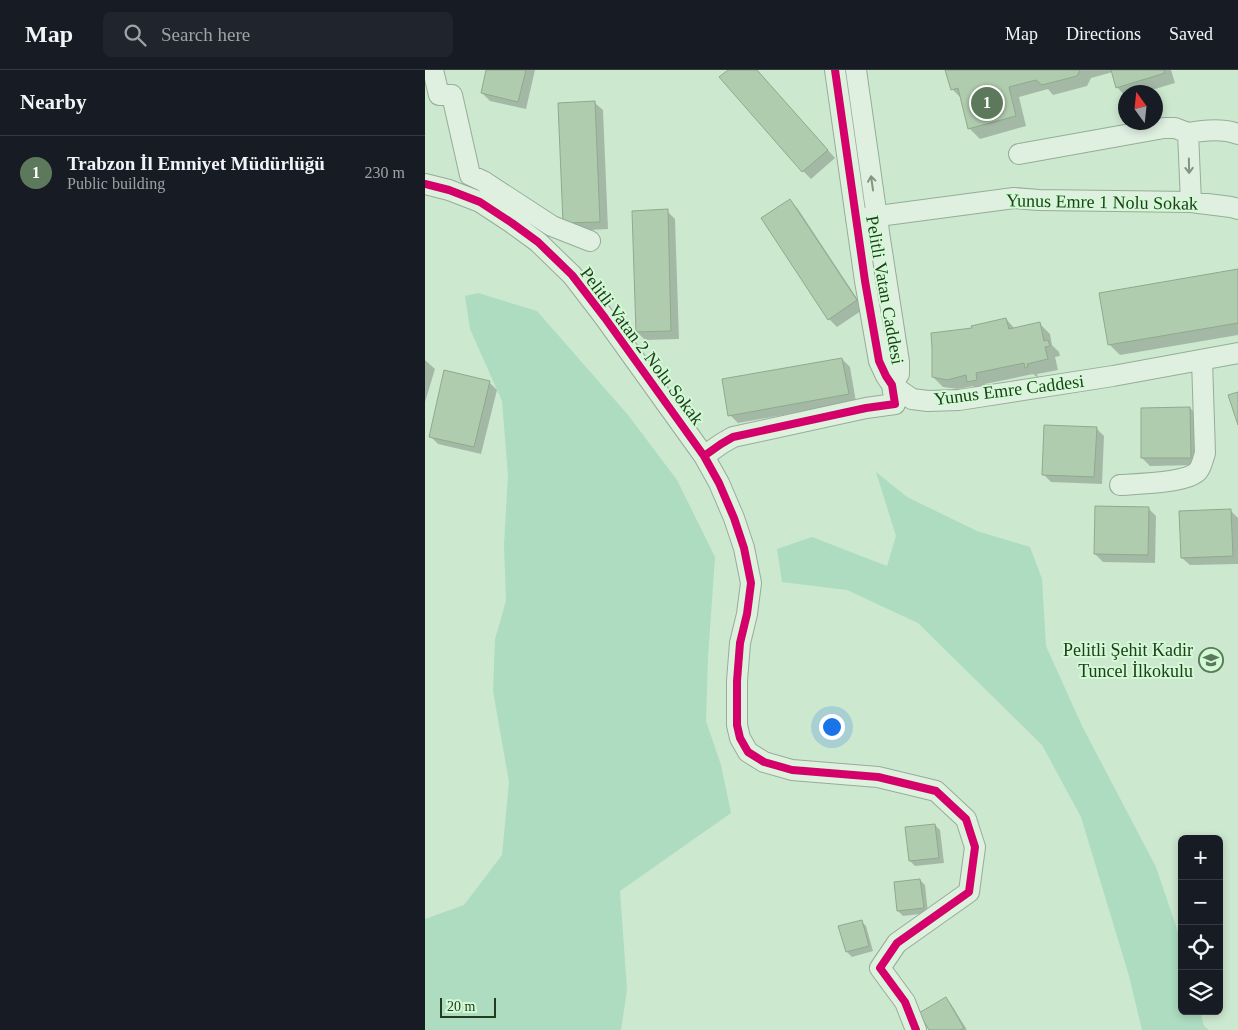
<!DOCTYPE html>
<html lang="en">
<head>
<meta charset="utf-8">
<style>
	:root { --surface:#171b24; --page:#20242c; --text:#f1f3f6; --muted:#9ea1a6; --line:#363941; --accent:#5d795b }
	body { margin:0; font-family:"Times New Roman",serif; background:var(--page); color:var(--text) }
	.controls { position:absolute; right:15px; bottom:15px; display:grid; overflow:hidden; border-radius:8px; box-shadow:0 2px 8px #0003 }
	.controls button { width:45px; height:45px; display:grid; place-items:center; padding:0; border:0; border-bottom:1px solid var(--line); background:var(--surface); color:var(--text); font:25px sans-serif }
	.compass { position:absolute; left:693px; top:15px; width:45px; height:45px; border-radius:50%; background:var(--surface); box-shadow:0 2px 8px #0003; rotate:345deg }
	.scale { position:absolute; left:15px; bottom:12px; width:56px; box-sizing:border-box; padding-left:5px; border:2px solid #213d1c; border-top:0; font-size:14px; line-height:18px; white-space:nowrap; color:#213d1c; -webkit-text-stroke:4px #d1fad5; paint-order:stroke }
	.you { position:absolute; left:406px; top:656px; width:18px; height:18px; margin:-12px; border:4px solid #fff; border-radius:50%; background:#1a73e8; box-shadow:0 0 0 8px #1a73e833 }
	.badge { display:grid; place-items:center; width:32px; height:32px; border-radius:50%; background:var(--accent); color:#fff; font-size:16px; font-weight:700 }
	.pin { position:absolute; translate:-50% -50%; border:2px solid #fff; box-shadow:0 1px 5px #0006 }
	.list { margin:0; padding:0; list-style:none }
	h2 { display:flex; justify-content:space-between; align-items:center; height:65px; margin:0; padding:0 20px; font-size:21px }
	h2 small { font-size:16px; font-weight:400; color:var(--muted) }
	.list li { display:grid; grid-template-columns:32px 1fr auto; gap:15px; align-items:center; box-sizing:border-box; height:75px; padding:0 20px; border-top:1px solid var(--line) }
	.list b { display:block; font-size:19px; white-space:nowrap }
	.list p { margin:0; font-size:16px; white-space:nowrap; color:var(--muted) }
	.list em { font-size:16px; font-style:normal; color:var(--muted) }
	.icon { flex:none; width:28px; height:28px; fill:none; stroke:currentColor; stroke-width:2; stroke-linecap:round; stroke-linejoin:round }
	.map { position:relative; flex:none; width:813px; height:960px; overflow:hidden }
	header { display:flex; align-items:center; gap:30px; box-sizing:border-box; height:70px; padding:0 25px; background:var(--surface); border-bottom:1px solid var(--line) }
	header strong { font-size:24px }
	nav { display:flex; gap:28px; margin-inline-start:auto; font-size:18px }
	.search { width:350px; height:45px; background:var(--page); display:flex; align-items:center; gap:12px; box-sizing:border-box; padding:0 18px; border-radius:8px; color:var(--muted); font-size:19px }
	main { display:flex }
	aside { flex:1; background:var(--surface) }
	.map>svg:first-child { display:block }
</style>
</head>
<body>
<header>
<strong>Map</strong>
<div class="search"><svg class="icon" aria-label="search" viewBox="0 0 24 24"><circle cx="10" cy="10" r="6"/><path d="M15 15l6 6"/></svg>Search here</div>
<nav><a>Map</a><a>Directions</a><a>Saved</a></nav>
</header>
<main>
<aside>
<h2>Nearby<small></small></h2>
<ul class="list">
<li><span class="badge">1</span><div><b>Trabzon İl Emniyet Müdürlüğü</b><p>Public building</p></div><em>230 m</em></li>
</ul>
</aside>
<div class="map">
<svg width="813" height="960" viewBox="0 0 813 960">
	<rect width="100%" height="100%" fill="#cce8cf"/>
	<path fill="#addcc0" d="M53,223L112,241L203,345L252,410L290,487L283,587L281,651L296,695L306,743L195,821L202,920L196,960H0V849L39,835L77,785L84,712L68,621L70,569L81,531L79,475L83,405L77,331L45,259L40,226Z
		M451,402L482,427L552,461L605,477L617,509L621,576L657,656L731,797L751,856L757,878V941H775L779,956L784,960H717L704,906L656,747L617,675L493,553L422,520L357,512L352,479L387,467L462,496L471,466Z"/>
	<path fill="#0003" d="M63,0H110L101,39L65,31L57,23Z
		M304,0H332L410,88L386,109L378,101Z
		M521,0H746L750,13L720,22H700V26L692,17L688,2L666,8L662,16L628,25L623,19L594,27L601,56L555,69L544,58L537,29L527,19Z
		M170,33L178,40L183,159L147,161L139,153Z
		M365,131L373,139L439,239L412,257L404,249Z
		M242,141L250,149L254,269L220,270L212,262Z
		M813,200V265L695,285L684,274Z
		M581,249L590,259L614,253L625,264L627,275L634,282L635,286L630,287L633,300L612,304L613,308L608,304L560,314L562,320L554,321L548,316L533,319L518,317L508,307L548,259Z
		M417,289L425,297L431,332L313,353L305,345Z
		M0,290L10,299L0,332Z
		M64,312L72,320L56,384L13,374L5,366Z
		M765,338L773,346V395L725,396L717,388Z
		M671,358L679,366L677,414L626,412L618,404Z
		M723,438L731,446L730,493L678,492L670,484Z
		M805,440L813,448V494L765,495L757,488Z
		M510,755L515,760L519,793L490,796L485,791Z
		M495,810L500,815L503,843L478,846L473,841Z
		M436,851L441,856L448,881L427,887L422,882Z
		M521,929L526,934L542,960H506Z"/>
	<path fill="#b0ccae" stroke="#8fa98c" d="M61,0H101L93,32L56,23Z
		M303,0H332L403,80L377,102L294,7Z
		M520,0H655L652,6L617,15L611,10L584,17L591,46L543,59L533,18L526,20Z
		M686,0H739L740,3L691,18Z
		M170,31L175,152L138,153L133,33Z
		M365,129L432,230L403,250L336,148Z
		M243,139L246,261L211,262L207,141Z
		M813,199V253L683,275L674,223Z
		M581,248L584,259L615,252L619,271L623,270L625,276L620,277L623,289L602,294L603,297L600,298L599,293L551,303L552,310L542,312L541,305L522,310L507,307V278L506,263L547,258L546,256Z
		M417,288L424,324L303,346L297,309Z
		M19,300L65,311L49,377L4,367Z
		M813,322V355L803,325Z
		M765,337L766,388H716V338Z
		M619,355L672,357L669,407L617,405Z
		M670,436L724,437L723,485L669,484Z
		M806,439L808,486L756,488L754,441Z
		M510,754L514,788L484,791L480,757Z
		M495,809L499,838L472,841L469,812Z
		M437,850L444,876L421,882L413,856Z
		M521,927L539,958L535,960H504L494,943Z"/>
	<g fill="none" stroke-linecap="round" stroke-linejoin="round">
		<defs>
			<path id="minor" d="M8,0L14,25H27L45,105L58,111L127,156L165,171
				M431,0L455,169L474,292V304L467,315
				M594,84L739,58H750L763,63
				M0,114L24,120L55,132L87,153L113,172L147,205L180,248L279,386L294,413L309,448L319,478L326,513L322,544L315,573L312,611V655L315,668L323,682L339,692L367,700L453,707L511,721L541,749L550,777L544,822L472,873L455,898L480,932L491,960
				M766,132L763,63C779,60 798,58 813,64
				M431,149L589,128L614,130L766,132L806,137L813,139
				M467,315L487,329L503,331L534,330L688,306L813,283
				M279,386L296,374L308,367L441,338L470,334L467,315L461,306L454,291L440,211L410,0
				M695,415C712,414 762,413 773,401C777,396 778,389 780,383L777,290"/>
		</defs>
		<use href="#minor" stroke="#96ad97" stroke-width="22"/>
		<use href="#minor" stroke="#dfefe0" stroke-width="20"/>
		<defs>
			<path id="cycleway" d="M0,114L24,120L55,132L87,153L113,172L147,205L180,248L279,386L294,413L309,448L319,478L326,513L322,544L315,573L312,611V655L315,668L323,682L339,692L367,700L453,707L511,721L541,749L550,777L544,822L472,873L455,898L480,932L491,960
				M279,386L296,374L308,367L441,338L470,334L467,315L461,306L454,291L440,211L410,0"/>
		</defs>
		<use href="#cycleway" stroke="#d1fad5" stroke-width="11"/>
		<use href="#cycleway" stroke="#d6006c" stroke-width="8"/>
	</g>
	<defs><path id="oneway-shaft" d="M-6 0H5M1.5-3L5.5 0L1.5 3" fill="none" stroke-width="1.6" stroke-linecap="round" stroke-linejoin="round" transform="scale(1.25)"/></defs>
	<g stroke="#80967e">
		<use href="#oneway-shaft" transform="translate(764 96) rotate(89)"/>
		<use href="#oneway-shaft" transform="translate(447 113) rotate(-98)"/>
	</g>
	<defs>
		<symbol id="school-ring" viewBox="-11 -11 22 22"><circle r="9.5" fill="#d1fad5" stroke="#5d795b" stroke-width="1.5"/><path d="M0-5L7-2L0 1L-7-2ZM-4 1L0 2.5L4 1V4Q0 6-4 4Z" fill="#5d795b"/></symbol>
	</defs>
	<g fill-rule="evenodd">
		<use href="#school-ring" x="772" y="576" width="28" height="28"/>
	</g>
	<g text-anchor="middle" stroke-width="4" stroke-linejoin="round" paint-order="stroke">
		<g font-size="18" fill="#213d1c" stroke="#d1fad5">
			<text transform="translate(677 132) rotate(1)" y="6">Yunus Emre 1 Nolu Sokak</text>
			<text transform="translate(460 220) rotate(80)" y="6">Pelitli Vatan Caddesi</text>
			<text transform="translate(217 276) rotate(53)" y="6">Pelitli Vatan 2 Nolu Sokak</text>
			<text transform="translate(584 320) rotate(-7)" y="6">Yunus Emre Caddesi</text>
		</g>
		<g font-size="18" fill="#213d1c" stroke="#d1fad5" text-anchor="end">
			<text x="768" y="586">Pelitli Şehit Kadir<tspan x="768" dy="21">Tuncel İlkokulu</tspan></text>
		</g>
	</g>
</svg>
<div class="controls">
<button>+</button>
<button>−</button>
<button><svg class="icon" aria-label="locate" viewBox="0 0 24 24"><circle cx="12" cy="12" r="6"/><path d="M12 2v4M12 18v4M2 12h4M18 12h4"/></svg></button>
<button><svg class="icon" aria-label="layers" viewBox="0 0 24 24"><path d="M12 4l9 5-9 5-9-5zM3 14l9 5 9-5"/></svg></button>
</div>
<svg class="compass" viewBox="-18 -18 36 36"><path d="M0-13l5 13h-10z" fill="#e53935"/><path d="M0 13l5-13h-10z" fill="#9ea1a6"/></svg>
<div class="scale">20 m</div>
<div class="you"></div>
<div class="pin badge" style="left:562px;top:33px">1</div>
</div>
</main>
</body>
</html>
